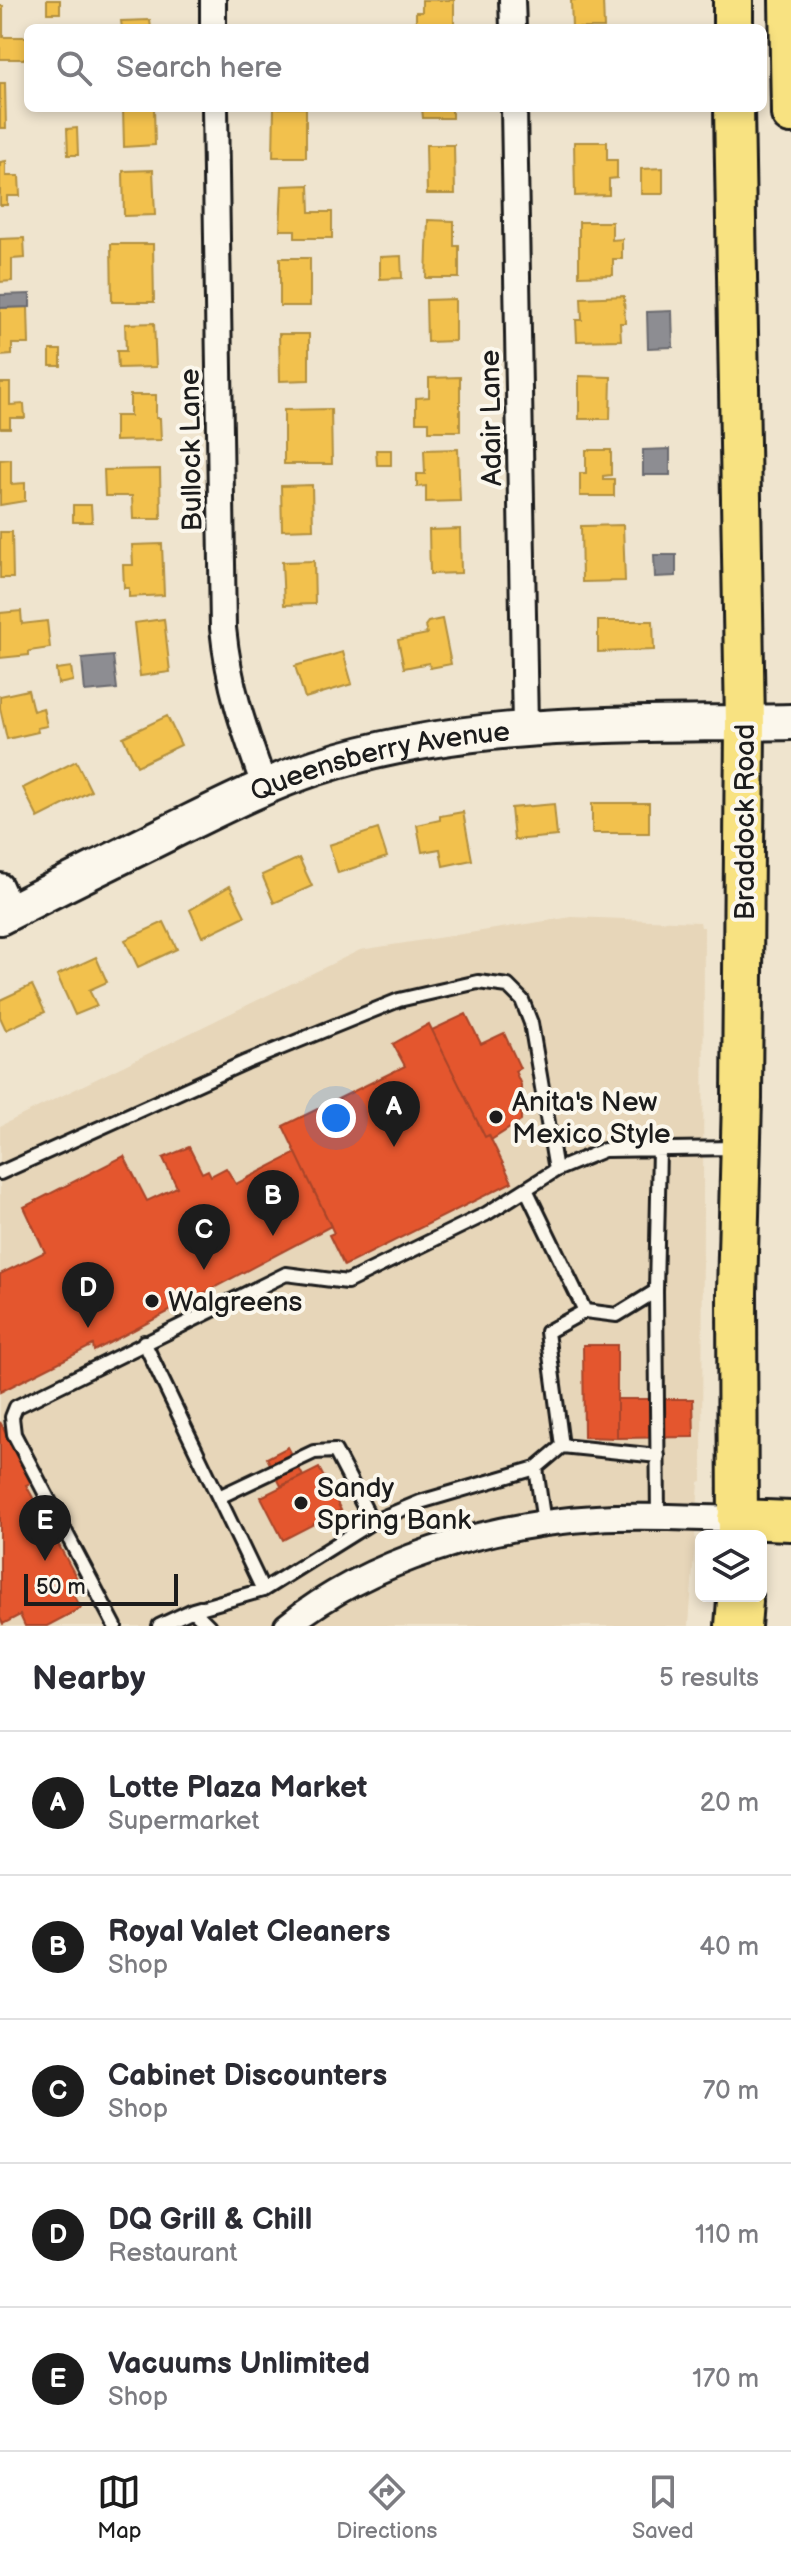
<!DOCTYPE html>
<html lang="en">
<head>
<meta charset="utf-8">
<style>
	:root { --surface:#fff; --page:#f2f2f3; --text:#2b2b33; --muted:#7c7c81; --line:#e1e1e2; --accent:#1c1c1c }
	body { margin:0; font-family:"Balsamiq Sans",sans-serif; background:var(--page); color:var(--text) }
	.controls { position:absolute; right:24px; bottom:24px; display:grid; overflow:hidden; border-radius:12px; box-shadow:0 4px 12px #0003 }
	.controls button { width:72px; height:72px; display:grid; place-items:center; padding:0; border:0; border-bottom:2px solid var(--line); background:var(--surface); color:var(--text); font:40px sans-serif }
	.scale { position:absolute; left:24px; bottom:20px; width:154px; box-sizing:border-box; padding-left:8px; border:4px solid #1c1c1c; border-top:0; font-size:22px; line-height:28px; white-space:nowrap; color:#1c1c1c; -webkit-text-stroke:6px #fbf7ec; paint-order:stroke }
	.you { position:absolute; left:336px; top:1118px; width:28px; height:28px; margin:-20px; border:6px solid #fff; border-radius:50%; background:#1a73e8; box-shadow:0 0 0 12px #1a73e833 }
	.badge { display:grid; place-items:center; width:52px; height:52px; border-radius:50%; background:var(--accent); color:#fff; font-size:26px; font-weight:700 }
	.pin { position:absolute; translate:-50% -66px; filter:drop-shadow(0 2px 4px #0008) }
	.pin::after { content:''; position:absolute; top:42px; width:28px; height:24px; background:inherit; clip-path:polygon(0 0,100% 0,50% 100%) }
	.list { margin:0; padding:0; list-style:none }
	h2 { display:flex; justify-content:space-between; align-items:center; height:104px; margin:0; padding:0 32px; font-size:34px }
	h2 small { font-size:26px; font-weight:400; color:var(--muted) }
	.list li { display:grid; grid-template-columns:52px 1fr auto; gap:24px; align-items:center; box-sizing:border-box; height:144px; padding:0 32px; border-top:2px solid var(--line) }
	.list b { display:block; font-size:30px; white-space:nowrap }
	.list p { margin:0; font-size:26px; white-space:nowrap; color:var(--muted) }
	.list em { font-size:26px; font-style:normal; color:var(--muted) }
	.icon { flex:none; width:44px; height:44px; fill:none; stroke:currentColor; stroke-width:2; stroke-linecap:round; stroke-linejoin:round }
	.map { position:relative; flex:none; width:791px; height:1626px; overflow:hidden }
	.search { position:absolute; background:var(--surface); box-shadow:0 4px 12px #0003; left:24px; right:24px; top:24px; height:88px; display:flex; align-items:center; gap:20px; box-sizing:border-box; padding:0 28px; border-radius:12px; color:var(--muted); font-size:30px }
	.sheet { height:824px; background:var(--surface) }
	nav { display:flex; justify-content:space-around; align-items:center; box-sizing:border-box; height:112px; border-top:2px solid var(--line); background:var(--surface); font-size:22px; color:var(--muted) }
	nav a { display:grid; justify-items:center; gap:4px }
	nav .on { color:var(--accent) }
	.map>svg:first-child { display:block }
</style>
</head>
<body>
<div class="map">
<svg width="791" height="1626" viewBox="0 0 791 1626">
	<rect width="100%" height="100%" fill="#efe4ce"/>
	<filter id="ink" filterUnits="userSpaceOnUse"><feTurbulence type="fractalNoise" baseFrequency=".0125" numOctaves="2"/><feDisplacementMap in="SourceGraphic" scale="16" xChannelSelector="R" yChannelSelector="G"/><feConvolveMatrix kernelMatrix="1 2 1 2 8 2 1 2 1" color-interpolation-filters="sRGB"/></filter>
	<g filter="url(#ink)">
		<path fill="#e7d6b9" d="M572,917L700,922L701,927H704L702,1481L699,1482L689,1626H0V1126L360,950Z"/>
		<path fill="#f2c14e" stroke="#b2903f" stroke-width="2" d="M47,0H60V13H47Z
			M422,0H454V28H416V12H422Z
			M571,0H603L604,28H572Z
			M0,6H3V37H28V59H0Z
			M150,20L151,28H122L121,21Z
			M0,83H5L6,128H0Z
			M123,108H154L155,145L124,147Z
			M274,108H306V157H273Z
			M422,108H452V118H423Z
			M77,128L78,155H68L67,129Z
			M574,142H607V160H617V178L609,179V195L575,196Z
			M426,145H454L455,194H427Z
			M6,161V176H19L20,196H7V205H0V162Z
			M663,168V194H641V169Z
			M153,170L155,215L124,216L123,171Z
			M309,185L310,212H332V238H295V230H280L282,186Z
			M428,220L454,221V246H459V278H426Z
			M579,222H612V240L622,239V259H613V275L579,276Z
			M24,238L25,258L12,259V281L0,282V239Z
			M111,244H153L154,302H112Z
			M401,256L402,278L380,279V257Z
			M280,258H310V306H280Z
			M624,296L625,323H620L621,340L577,341L576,320H582L581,298Z
			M455,299V341L427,342L426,300Z
			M28,307L29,344H12V355L0,356V308Z
			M154,323L156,367L118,368L117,351H126L125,324Z
			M279,334H309V380L280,381Z
			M50,350H61V366H50Z
			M579,376L611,377L610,419H579Z
			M460,377V431H429V422H416V398L429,397V378Z
			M0,383H10V405L24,404L25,418H10V428H0Z
			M130,395H156V418H160L161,440L115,441V416H130Z
			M331,409L332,464H284V410Z
			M458,449L460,501L426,502V486L417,487V474H425L424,450Z
			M376,450H391V465H377Z
			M586,450H611V475L603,476V479H614V496H580V473H586Z
			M11,459V484L25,483V501L0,505V460Z
			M160,469L161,519H133L132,496H105L104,470Z
			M312,485L313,529L282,530L281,486Z
			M73,505H91L92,522H73Z
			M623,525L625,581L582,582L581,526Z
			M460,529L461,573L430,574L429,530Z
			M0,532H12L13,578H0Z
			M162,544L164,595L129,597V588H124L123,565H133L132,545Z
			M314,561L315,604L284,605L282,562Z
			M21,611L22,624L47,621L50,648L29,651V655L0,658V613Z
			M164,619L170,672L140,676L134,623Z
			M442,619L451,664L430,668L429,663L404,668L398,640L427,634L425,626L428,622Z
			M598,621H653L654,650L598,652Z
			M343,652L352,684L305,698L295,666Z
			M71,667L73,681L58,684L56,669Z
			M28,690L33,711L43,708L47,726L37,728L38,732L7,739L0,708V696Z
			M167,716L181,745L137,766L123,737Z
			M76,761L91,791L38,818L23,788Z
			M592,803H649V833H592Z
			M554,804L557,836L514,840L511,808Z
			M463,812L472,860L443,866L440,849L422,852L417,825L440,820V816Z
			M378,829L387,857L338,873L329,845Z
			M299,858L312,886L274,903L262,875Z
			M230,886L245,916L202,937L190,910Z
			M164,922L177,949L138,967L125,940Z
			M96,957L107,982L89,990L97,1006L75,1015L57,975Z
			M32,985L45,1012L6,1030L0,1017V1000Z"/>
		<path fill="#e4572e" stroke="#a84529" stroke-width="2" d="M466,1014L481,1044L504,1033L520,1068L515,1071L521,1085V1121L491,1140L489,1135L485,1137L432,1030Z
			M429,1024L485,1137L489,1135L512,1182L344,1266L329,1235L334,1233L283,1126L405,1066L393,1044Z
			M189,1147L202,1173L208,1170L211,1176L226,1168L236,1184L296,1153L331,1226L94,1351L93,1345L0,1392V1274L45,1252L24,1207L124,1156L147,1201L177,1187L163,1158Z
			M583,1345H617V1438L584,1437Z
			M617,1399H693L694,1437L617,1438Z
			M0,1422L33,1482L26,1485L81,1586L71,1589L81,1608L47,1626H25L20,1615L3,1624L0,1618Z
			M288,1447L303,1476L281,1486L267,1458Z
			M319,1468L341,1510L283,1540L261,1497Z"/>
		<path fill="#8d8d92" stroke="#6b6b6f" stroke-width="2" d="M30,294V307L0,308V295Z
			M672,311L673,347L648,348L647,312Z
			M670,449V475H643V450Z
			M654,555H676V576L655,577Z
			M113,656L117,689L85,692L82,659Z"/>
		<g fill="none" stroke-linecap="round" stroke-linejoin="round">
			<defs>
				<path id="lane" d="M0,1173L246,1062L399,1000L478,982L508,986L522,1000L531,1023L556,1170
					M526,1189L585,1311
					M144,1342L263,1590
					M562,1446L658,1456
					M536,1468L544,1523
					M219,1497L314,1452L335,1451L372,1522
					M658,1518L656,1291L659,1149
					M193,1610L209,1626
					M115,1626L14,1434L12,1417L16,1407L286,1274L347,1282L486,1214L556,1170L604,1150L736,1148
					M159,1626L193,1610L263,1590L372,1522L420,1502L536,1468L562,1446L547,1332L585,1311L617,1315L656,1291"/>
				<path id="street" d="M213,0V28
					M512,0L513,28
					M215,108L223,628C229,688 244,729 264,785
					M514,108L525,727
					M0,886L11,911
					M287,1626C369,1560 492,1524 596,1518C643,1515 691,1518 737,1519"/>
				<g id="secondary">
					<path id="s1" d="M0,917C56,888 112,861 168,833C217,809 265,784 317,767C471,717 632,726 791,722"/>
				</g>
				<path id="primary" d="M789,0L791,114
					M733,28V0
					M734,108L745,723L742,1099L737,1293L738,1536
					M737,1519L791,1521"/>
				<path id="highway" d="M738,1626L740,1601"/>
			</defs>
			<use href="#lane" stroke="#1c1c1c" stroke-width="18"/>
			<use href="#street" stroke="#1c1c1c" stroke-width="30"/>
			<use href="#secondary" stroke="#1c1c1c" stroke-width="40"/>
			<use href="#primary" stroke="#1c1c1c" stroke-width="44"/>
			<use href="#highway" stroke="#1c1c1c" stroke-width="50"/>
			<use href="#lane" stroke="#fbf7ec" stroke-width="12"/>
			<use href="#street" stroke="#fbf7ec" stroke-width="24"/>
			<use href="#secondary" stroke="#fbf7ec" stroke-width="34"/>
			<use href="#primary" stroke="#f8e281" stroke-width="38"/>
			<use href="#highway" stroke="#f8e281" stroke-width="44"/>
		</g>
	</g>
	<g fill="#1c1c1c" stroke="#fbf7ec" stroke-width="3">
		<circle cx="496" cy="1117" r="8"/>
		<circle cx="152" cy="1301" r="8"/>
		<circle cx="301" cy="1503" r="8"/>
	</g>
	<g text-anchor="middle" stroke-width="8" stroke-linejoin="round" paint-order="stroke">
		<g font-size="28" fill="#1c1c1c" stroke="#fbf7ec">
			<text transform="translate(490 418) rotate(-91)" y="10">Adair Lane</text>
			<text transform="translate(190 450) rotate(-91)" y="10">Bullock Lane</text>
			<text dy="10" stroke="none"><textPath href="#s1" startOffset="414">Queensberry Avenue</textPath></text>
			<text transform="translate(744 822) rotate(-90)" y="10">Braddock Road</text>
		</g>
		<g font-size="28" fill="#1c1c1c" stroke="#fbf7ec" text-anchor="start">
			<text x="512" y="1111">Anita's New<tspan x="512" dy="32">Mexico Style</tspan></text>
			<text x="168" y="1311">Walgreens</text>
			<text x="317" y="1497">Sandy<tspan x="317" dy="32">Spring Bank</tspan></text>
		</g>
	</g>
</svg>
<div class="controls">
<button><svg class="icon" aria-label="layers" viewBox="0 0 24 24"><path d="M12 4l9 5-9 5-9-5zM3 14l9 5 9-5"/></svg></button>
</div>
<div class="scale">50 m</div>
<div class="you"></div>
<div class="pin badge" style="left:394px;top:1147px">A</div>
<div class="pin badge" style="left:273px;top:1236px">B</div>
<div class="pin badge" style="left:204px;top:1270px">C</div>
<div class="pin badge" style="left:88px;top:1328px">D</div>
<div class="pin badge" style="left:45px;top:1561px">E</div>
<div class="search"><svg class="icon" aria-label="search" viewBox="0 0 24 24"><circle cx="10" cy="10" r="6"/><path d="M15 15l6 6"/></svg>Search here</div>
</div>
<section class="sheet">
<h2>Nearby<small>5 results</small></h2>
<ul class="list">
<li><span class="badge">A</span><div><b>Lotte Plaza Market</b><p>Supermarket</p></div><em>20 m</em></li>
<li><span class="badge">B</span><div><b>Royal Valet Cleaners</b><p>Shop</p></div><em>40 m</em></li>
<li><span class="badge">C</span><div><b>Cabinet Discounters</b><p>Shop</p></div><em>70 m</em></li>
<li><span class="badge">D</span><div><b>DQ Grill &amp; Chill</b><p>Restaurant</p></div><em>110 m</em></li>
<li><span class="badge">E</span><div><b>Vacuums Unlimited</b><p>Shop</p></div><em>170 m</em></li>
</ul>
</section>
<nav>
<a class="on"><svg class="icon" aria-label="map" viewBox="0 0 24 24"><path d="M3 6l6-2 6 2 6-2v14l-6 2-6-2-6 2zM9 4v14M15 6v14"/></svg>Map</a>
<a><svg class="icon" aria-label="directions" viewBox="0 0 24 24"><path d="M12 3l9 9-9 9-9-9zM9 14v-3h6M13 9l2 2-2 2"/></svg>Directions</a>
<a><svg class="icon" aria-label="saved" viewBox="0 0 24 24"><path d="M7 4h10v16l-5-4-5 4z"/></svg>Saved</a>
</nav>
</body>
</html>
